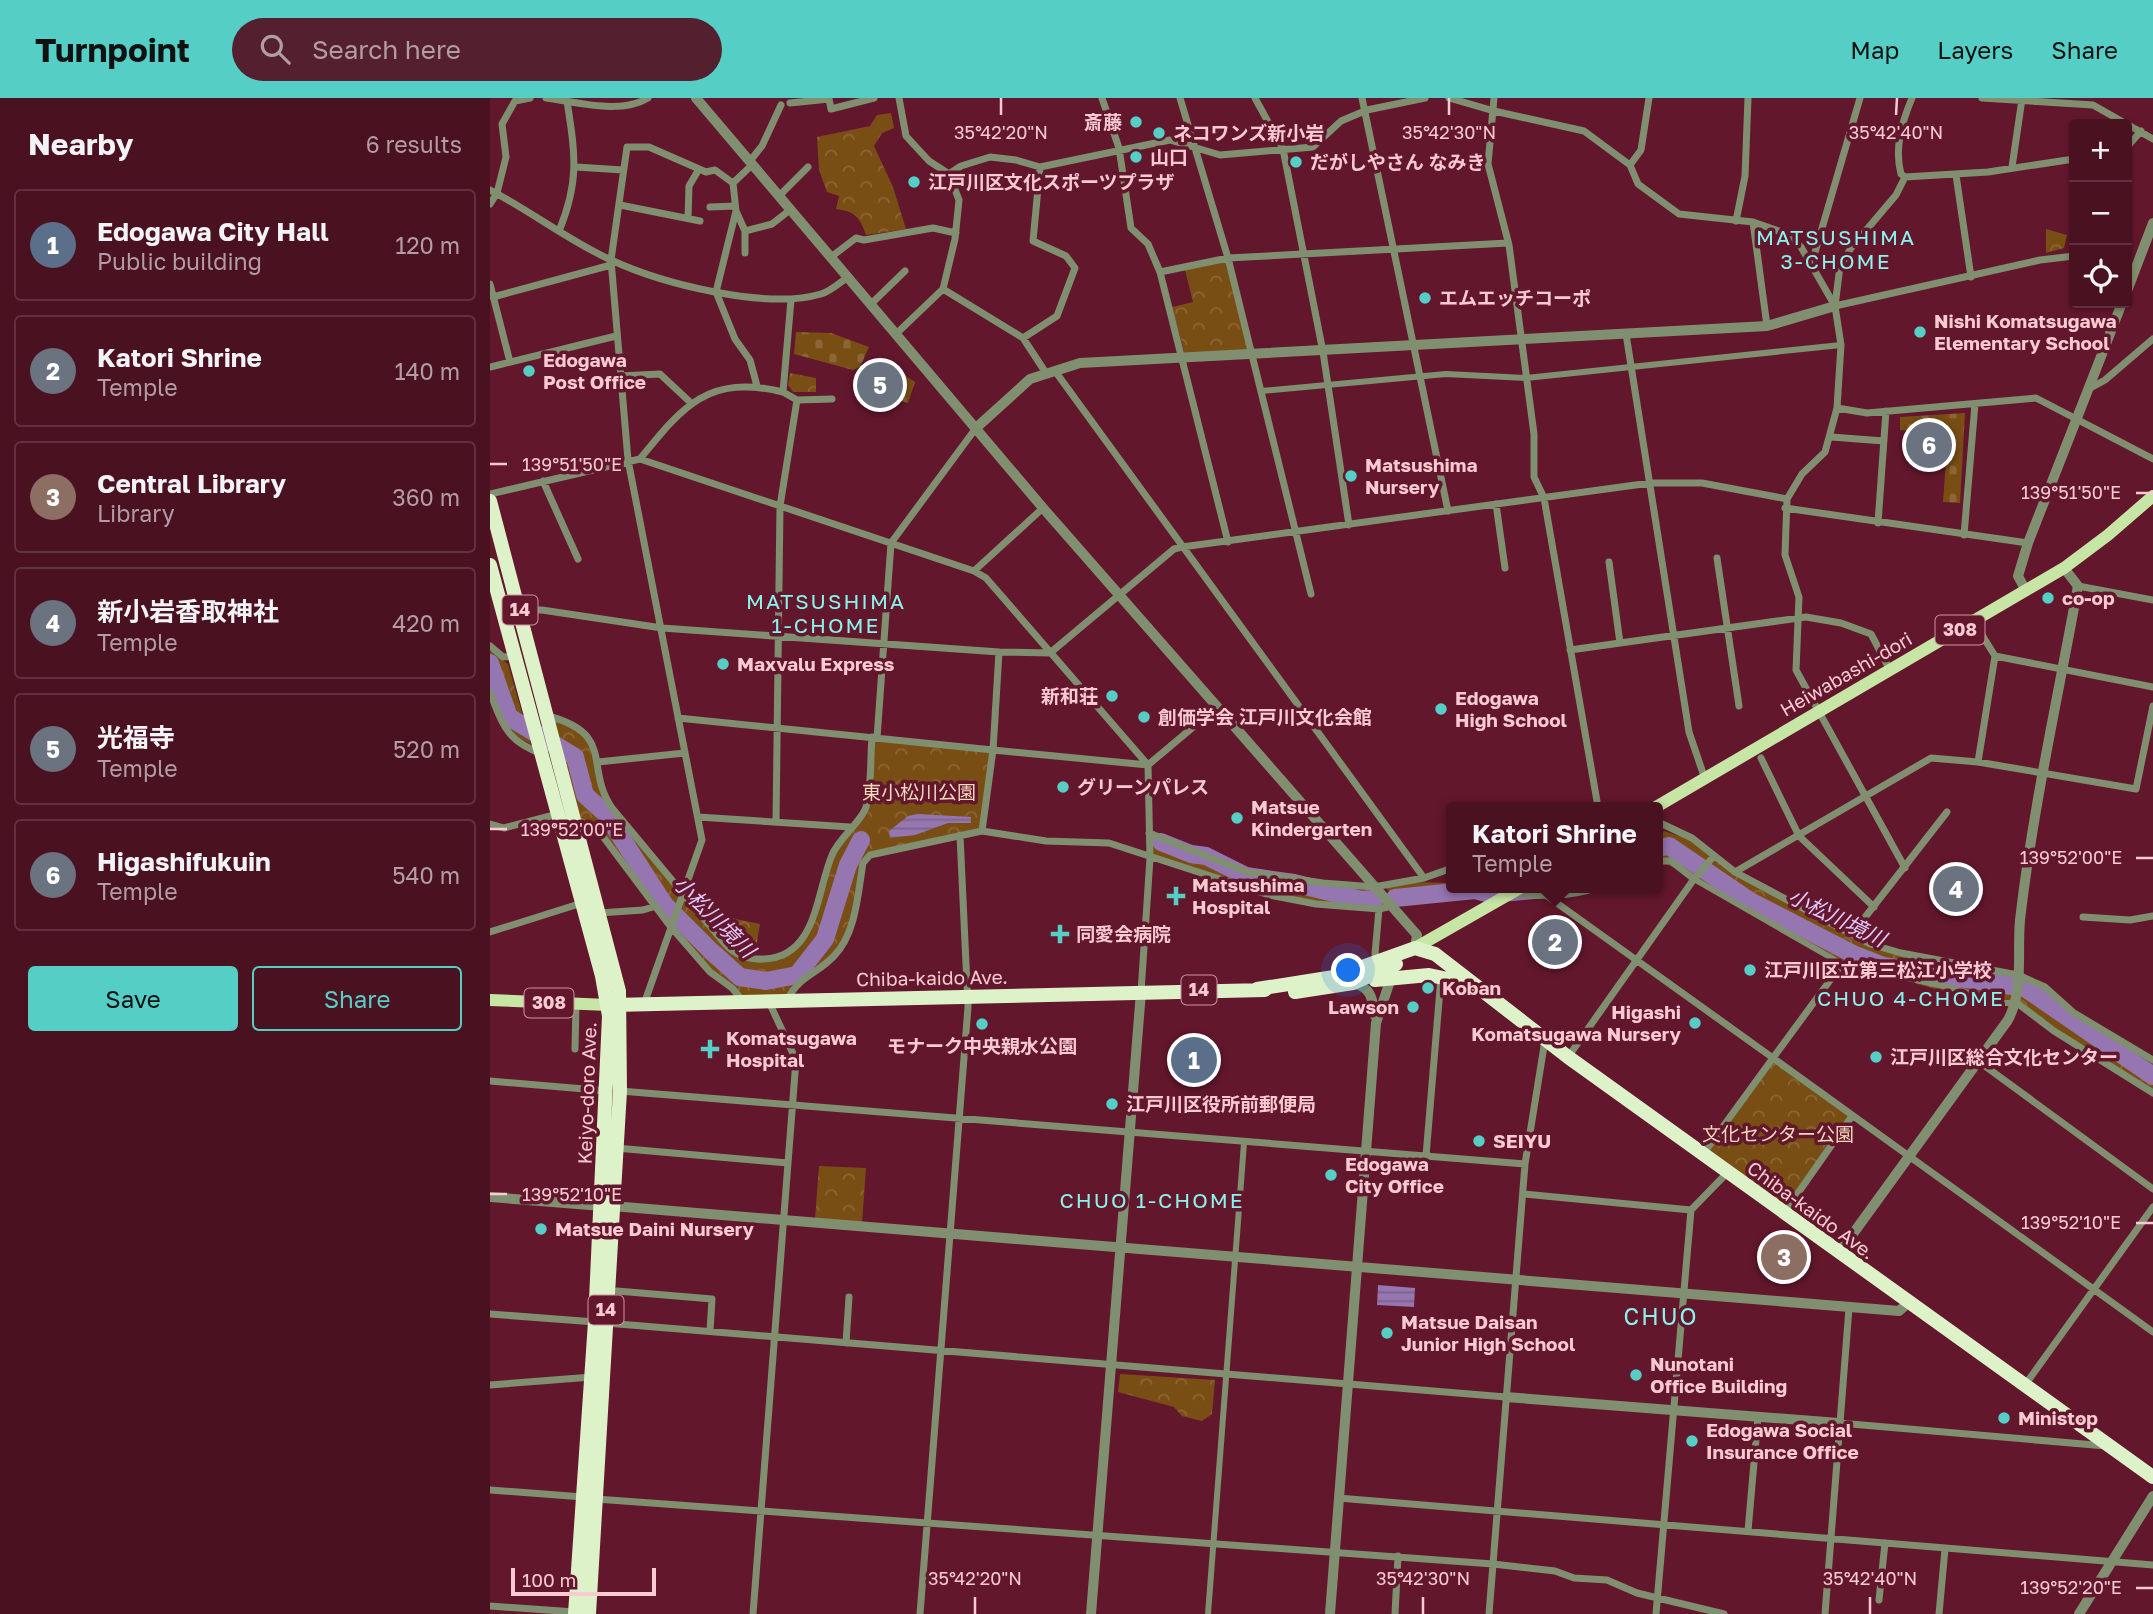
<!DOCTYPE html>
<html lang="en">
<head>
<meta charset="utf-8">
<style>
	:root { --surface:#4a1121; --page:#541f2e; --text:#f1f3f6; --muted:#b29da5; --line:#61313f; --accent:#55cec5 }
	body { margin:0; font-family:"Golos Text","Noto Sans JP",sans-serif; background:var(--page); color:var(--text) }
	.controls { position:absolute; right:21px; top:21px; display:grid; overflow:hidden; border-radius:7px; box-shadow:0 2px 5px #0004 }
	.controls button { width:63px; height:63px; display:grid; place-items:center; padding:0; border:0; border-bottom:2px solid var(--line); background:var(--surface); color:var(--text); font:35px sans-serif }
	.scale { position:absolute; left:21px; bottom:18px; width:145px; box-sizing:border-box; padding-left:7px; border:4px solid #f9cad1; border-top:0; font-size:19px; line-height:24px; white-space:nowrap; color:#f9cad1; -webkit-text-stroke:5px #62172c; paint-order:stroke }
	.you { position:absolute; left:859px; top:873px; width:24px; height:24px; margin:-18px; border:5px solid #fff; border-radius:50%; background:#1a73e8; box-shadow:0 0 0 10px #1a73e833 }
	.badge { display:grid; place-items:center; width:46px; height:46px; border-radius:50%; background:var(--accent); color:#fff; font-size:23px; font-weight:700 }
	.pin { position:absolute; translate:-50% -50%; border:4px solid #fff; box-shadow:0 2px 7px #0006 }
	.popup { position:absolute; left:956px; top:704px; width:217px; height:91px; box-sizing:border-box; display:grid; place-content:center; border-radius:7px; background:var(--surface); filter:drop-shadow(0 2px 5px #0005); font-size:23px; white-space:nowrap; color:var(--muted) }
	.popup b { font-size:26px; color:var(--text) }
	.popup::after { content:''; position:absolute; left:50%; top:100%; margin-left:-14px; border:14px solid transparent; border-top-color:var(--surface) }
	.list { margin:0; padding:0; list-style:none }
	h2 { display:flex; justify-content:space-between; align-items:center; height:91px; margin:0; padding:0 28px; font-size:30px }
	h2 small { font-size:23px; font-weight:400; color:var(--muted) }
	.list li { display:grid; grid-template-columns:46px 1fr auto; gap:21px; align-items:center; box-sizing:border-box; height:112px; margin:0 14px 14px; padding:0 14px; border:2px solid var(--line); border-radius:7px }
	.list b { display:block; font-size:26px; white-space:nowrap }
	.list p { margin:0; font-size:23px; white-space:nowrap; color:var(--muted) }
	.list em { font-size:23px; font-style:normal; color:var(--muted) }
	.actions { display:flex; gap:14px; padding:21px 28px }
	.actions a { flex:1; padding:16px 0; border:2px solid var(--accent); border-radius:7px; text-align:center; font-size:24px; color:var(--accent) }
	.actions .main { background:var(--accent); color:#111 }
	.icon { flex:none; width:38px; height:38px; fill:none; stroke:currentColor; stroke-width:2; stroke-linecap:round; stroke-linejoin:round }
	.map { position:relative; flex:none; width:1663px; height:1516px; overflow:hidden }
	header { display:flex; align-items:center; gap:42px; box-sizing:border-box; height:98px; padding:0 35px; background:var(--accent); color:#111 }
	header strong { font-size:33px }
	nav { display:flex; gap:38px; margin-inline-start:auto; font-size:24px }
	.search { width:490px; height:63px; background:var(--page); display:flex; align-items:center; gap:18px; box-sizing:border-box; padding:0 24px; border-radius:38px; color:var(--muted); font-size:26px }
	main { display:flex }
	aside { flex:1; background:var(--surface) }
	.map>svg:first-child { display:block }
</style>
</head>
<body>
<header>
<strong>Turnpoint</strong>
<div class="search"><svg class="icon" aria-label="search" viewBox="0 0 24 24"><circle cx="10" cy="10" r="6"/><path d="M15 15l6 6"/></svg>Search here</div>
<nav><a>Map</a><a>Layers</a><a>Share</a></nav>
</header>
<main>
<aside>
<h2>Nearby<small>6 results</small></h2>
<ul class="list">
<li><span class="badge" style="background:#5c6f8a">1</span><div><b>Edogawa City Hall</b><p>Public building</p></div><em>120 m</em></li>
<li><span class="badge" style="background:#6b7280">2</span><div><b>Katori Shrine</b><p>Temple</p></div><em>140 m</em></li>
<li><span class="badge" style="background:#8d6e63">3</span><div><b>Central Library</b><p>Library</p></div><em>360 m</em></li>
<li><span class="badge" style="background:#6b7280">4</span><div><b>新小岩香取神社</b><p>Temple</p></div><em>420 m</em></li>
<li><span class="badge" style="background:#6b7280">5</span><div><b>光福寺</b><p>Temple</p></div><em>520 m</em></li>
<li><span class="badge" style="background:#6b7280">6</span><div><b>Higashifukuin</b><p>Temple</p></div><em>540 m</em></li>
</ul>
<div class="actions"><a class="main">Save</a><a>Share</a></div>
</aside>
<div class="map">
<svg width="1663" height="1516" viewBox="0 0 1663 1516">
	<defs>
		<pattern id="cemetery-stones" width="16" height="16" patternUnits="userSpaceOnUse" patternTransform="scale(1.75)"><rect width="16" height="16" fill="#794e15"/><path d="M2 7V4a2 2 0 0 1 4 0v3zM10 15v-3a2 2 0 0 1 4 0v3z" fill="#8d6636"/></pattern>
		<pattern id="park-crowns" width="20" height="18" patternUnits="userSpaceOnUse" patternTransform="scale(1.75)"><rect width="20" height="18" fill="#794e15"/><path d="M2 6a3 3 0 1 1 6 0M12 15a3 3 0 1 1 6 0" fill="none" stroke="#8d6636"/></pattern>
		<pattern id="water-rules" width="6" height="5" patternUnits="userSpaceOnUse" patternTransform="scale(1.75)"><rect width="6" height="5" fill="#9676b1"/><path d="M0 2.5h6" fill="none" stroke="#7c6289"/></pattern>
	</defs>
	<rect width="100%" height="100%" fill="#62172c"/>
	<path fill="url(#cemetery-stones)" d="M306,234L341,235L379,249L370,269L363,272L304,256Z
		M407,272L425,284L418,305L399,299Z
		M1475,315L1470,405L1453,404L1458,336L1410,332V319Z"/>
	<path fill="url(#park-crowns)" d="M401,15L404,30L392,35L384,48L403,89L416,131L376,137C370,120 365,113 346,111L349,98L337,94L329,72L327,39L380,28L387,17Z
		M1556,131L1577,137L1574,150L1556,155Z
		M737,163L759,253L695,257L682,209L703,204L695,172Z
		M300,275L326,280V294H303L298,287Z
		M0,553L18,566L41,646C7,633 0,585 0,553Z
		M58,618L95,636L117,702L244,855L277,861L311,846L343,756L376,710L382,639L503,652L492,733L380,757L373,765C367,794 365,837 344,859C324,878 311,875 297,903L254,904L220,874L109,732L84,721Z
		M1174,733L1201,742L1243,776L1378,848L1524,878L1551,890L1582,917L1663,966V992L1565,931L1533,906L1445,891L1354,864L1168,761V736Z
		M661,738L757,775L883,791L897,806L887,809L825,804L778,796L662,758Z
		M920,784L962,785V790H1002L977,802L909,803L894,788Z
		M212,814L270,826L266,850L238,843Z
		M1284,964L1358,1018L1294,1111L1217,1055Z
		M329,1068L376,1070L372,1125L325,1121Z
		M630,1276L725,1282L722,1316L712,1323L692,1318L684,1309L628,1294Z"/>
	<path fill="url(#water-rules)" d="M428,716L481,719V725H458L425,737L400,740L399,733L418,718Z
		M888,1187L925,1190L924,1209L887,1207Z"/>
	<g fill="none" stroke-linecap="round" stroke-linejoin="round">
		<path stroke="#9676b1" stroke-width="18" d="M0,565L19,619L85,659L95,697L116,716L174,806L221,853L250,879L276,883L307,877L335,841L358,767L371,742
			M671,744L701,756L716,758L756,778L804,785L871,802L885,801
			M1168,750L1179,748L1260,803L1365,857L1393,868L1535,890L1663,978
			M905,800L985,792L1000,796L1065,790"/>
		<path stroke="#808f70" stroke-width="6" d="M771,293L956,276L1036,280L1351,247
			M1204,781L1352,866L1463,890L1509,905H1525
			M718,1516L754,1045"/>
		<path stroke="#808f70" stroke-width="7" d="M56,0C88,4 130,17 158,0
			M612,0L629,50L641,130L658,146L670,174L738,444
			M690,0L738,160L821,496
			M765,0L793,51L833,254L859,427
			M872,0L958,413
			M959,0L1004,13L1094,33L1140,67L1148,86L1189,116L1263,124L1297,136L1311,149L1345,208
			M1004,0L998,66L1019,147L1044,336V379L1054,400L1108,709
			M1492,0L1603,7L1663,41
			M300,5L339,1L341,11L384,0
			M1637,49L1651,33
			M260,63L272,48L291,7
			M1140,67L1151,52L1159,0
			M86,69L133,72
			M1522,69L1532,1
			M459,76L471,68L500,59L526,62L550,69L680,42L730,57L823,49L851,23L877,12L935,0
			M1466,77L1481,179
			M1415,79L1498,74L1584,61
			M243,85L263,66
			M0,92C41,113 79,143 121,162C173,186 276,212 331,196C341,193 349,185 358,179
			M289,98L318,69
			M0,106L7,95L16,59L12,26L25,3L40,0
			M130,107L210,123
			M220,109L245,108
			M198,120L199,88L209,71
			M1246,123L1255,78L1258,0
			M1263,124L1277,228
			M69,133C90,82 85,55 77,3
			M255,133L282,126L300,112
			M255,155V133L246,113L226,194L245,241L260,262L267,288
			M341,159L366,140L374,142L443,130L466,135
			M1321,168L1370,0
			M670,174L738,160L1018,145
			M0,186L20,264
			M453,191L533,240L556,275
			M3,199L121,167
			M381,206L415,173
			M1345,208L1550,162L1584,158
			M406,236L453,191L465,141L469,102L459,76L439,63L416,38L409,0
			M1136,236L1199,634L1215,681
			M533,240L567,218L585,170L576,158L543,143L550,69
			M0,269L126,238
			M565,273L934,780
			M130,278L170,276L200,304
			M1597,292L1615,282L1663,241
			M307,302L342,301
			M1347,310L1377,315L1546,300L1663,361
			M1341,339L1394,343
			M150,361C193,308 218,276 293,294
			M53,383L88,461
			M0,396L150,361L484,473L496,480L658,667L660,760L651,894
			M1006,406L1015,470
			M1295,410L1538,445
			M1388,425L1396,313
			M1474,437L1485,306
			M1227,460L1249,608
			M1119,464L1130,545
			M484,473L553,410
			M1588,488L1663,502
			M30,512H52L172,530L509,554L503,652L188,620
			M1484,524L1505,558L1663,589
			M0,548L13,559L27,558
			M1080,552L1316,519L1351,525L1381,536L1400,572
			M509,554L560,555L684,451L692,449L1160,385H1212L1297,401
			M0,595C14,629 16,642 52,656
			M58,618C126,636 94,669 122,710L235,846C245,857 258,862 274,861C327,859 326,795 342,757C349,740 372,723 376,709C382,688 380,661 382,639
			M387,640L401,445L486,330
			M1271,660L1309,738L1384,809
			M108,664L195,655
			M1488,664L1505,558
			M208,719L360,729
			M85,721L108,732L180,828L220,874L242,890L253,903
			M286,724L290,408L307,302L293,294L301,202
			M1168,724L1202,740L1245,774L1380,846L1411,855L1528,877L1555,889L1584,915L1663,962
			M0,726L14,730L68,716
			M492,733L503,652L658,667L727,609
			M659,735L757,774L833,785L884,789L934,780L962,770
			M1168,763H1181L1204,781
			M1415,770L1306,572L1309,499L1295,457L1297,401L1312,376L1335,354L1347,310L1351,247L1345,208L1350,168L1361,150L1406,97L1415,79L1411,76C1404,50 1412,24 1422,0
			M1245,774L1441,660L1488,664L1646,691L1663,608
			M1024,796C1053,798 1079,799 1106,790
			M1057,798L1283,960L1213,1056
			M889,811L885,856L890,864
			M109,815L153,812L166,808
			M1593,819L1640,822L1663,818
			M0,834L92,805
			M1362,836L1457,714
			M1352,866L1283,960L1663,1234
			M297,902C310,877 326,877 344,858C366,836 368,795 373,765L380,757L492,733L556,743L619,745L779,797L826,806L889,811L902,808
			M1527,905L1564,933L1663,995
			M154,906L212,742L138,362L121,162L137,49H159L216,74L225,72L243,85L246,113
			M85,951L86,906
			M1078,959L1204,781L1223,759
			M1488,963L1663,1091
			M0,983L118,993
			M130,993L1035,1066
			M126,1050L298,1065
			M936,1058L951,879
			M1033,1096L1201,1112
			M1294,1115L1362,1018
			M127,1193L222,1201L220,1233
			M0,1216L105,1224
			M116,1225L1016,1299
			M356,1245L359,1199
			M0,1287L102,1279
			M1535,1287L1663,1109
			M1349,1325L1616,1348
			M0,1392L93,1399
			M848,1400L1663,1467
			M106,1401L1003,1466L1065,1473L1084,1480L1117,1482L1147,1495L1234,1516
			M1258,1433L1268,1319
			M1389,1502L1395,1445
			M0,1508L85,1514
			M263,1516L306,962L279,904
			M430,1516L478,909L470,737
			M905,1516L908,1458
			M999,1516L1035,1066L1055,942
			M1166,1516L1201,1112L1237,1075
			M1335,1516L1359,1210
			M1449,1516L1455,1451"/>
		<path stroke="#808f70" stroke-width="10" d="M206,0L553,410L927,837L925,850
			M1637,193L1663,125
			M486,330L540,281L590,265L1277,228L1345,208
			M1536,493L1528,478L1538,445L1632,205
			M863,885C882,890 882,900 885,918
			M0,1099L112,1108
			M122,1108L1409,1213L1418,1205
			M1349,1155L1518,922C1534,892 1527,856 1530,822C1543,710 1568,599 1588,488L1574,470
			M1016,1299L1349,1325
			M601,1516L651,894
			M840,1516L886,925L902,877
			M1589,1516L1663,1398"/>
		<path stroke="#c7e6a5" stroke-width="12" d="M1166,709L1574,470L1618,437L1663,398
			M925,850L1030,790
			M0,902L118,907"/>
		<path stroke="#def2ca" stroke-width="14" d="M0,403L129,893L130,993L99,1516
			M0,467L112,878L119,918L105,1224L85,1516
			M885,882L939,877L972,884
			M767,891L844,879L925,850L945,856L1078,959L1663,1379
			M805,894L863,885L906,866
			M123,907L775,892"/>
	</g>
	<path fill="none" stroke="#f9cad1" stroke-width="2.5" d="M511,17V0M959,17V0M1406,17L1407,0M0,366H17M1646,395H1663M0,731H17M1646,760H1663M0,1096H17M1646,1125H1663M1646,1490H1663M485,1516V1499M933,1516V1499M1380,1516V1499"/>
	<g fill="#55cec5" stroke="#62172c" stroke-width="2.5">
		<circle cx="646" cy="24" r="7"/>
		<circle cx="669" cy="35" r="7"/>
		<circle cx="646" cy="59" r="7"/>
		<circle cx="806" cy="64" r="7"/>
		<circle cx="424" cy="84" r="7"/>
		<circle cx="935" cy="200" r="7"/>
		<circle cx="1430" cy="234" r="7"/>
		<circle cx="39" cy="273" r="7"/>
		<circle cx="861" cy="378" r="7"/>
		<circle cx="1558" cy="500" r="7"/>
		<circle cx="233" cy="566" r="7"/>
		<circle cx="622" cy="598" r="7"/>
		<circle cx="951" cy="611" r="7"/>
		<circle cx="654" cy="619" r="7"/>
		<circle cx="573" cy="689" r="7"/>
		<circle cx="747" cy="720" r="7"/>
		<path d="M682.5 787.5h7v7h7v7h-7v7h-7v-7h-7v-7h7z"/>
		<path d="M566.5 825.5h7v7h7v7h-7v7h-7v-7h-7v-7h7z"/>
		<circle cx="1260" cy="872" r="7"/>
		<circle cx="938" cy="890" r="7"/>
		<circle cx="923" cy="909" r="7"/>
		<circle cx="1205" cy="925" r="7"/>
		<circle cx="492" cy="926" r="7"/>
		<path d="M216.5 940.5h7v7h7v7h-7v7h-7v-7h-7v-7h7z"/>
		<circle cx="1386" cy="959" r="7"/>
		<circle cx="622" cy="1006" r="7"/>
		<circle cx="989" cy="1043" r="7"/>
		<circle cx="841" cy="1077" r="7"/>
		<circle cx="51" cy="1131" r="7"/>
		<circle cx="897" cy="1235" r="7"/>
		<circle cx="1146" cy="1277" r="7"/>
		<circle cx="1514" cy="1320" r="7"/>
		<circle cx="1202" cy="1343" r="7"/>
	</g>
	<g text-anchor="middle" stroke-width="7" stroke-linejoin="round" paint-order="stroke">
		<g fill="#62172c" stroke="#cc94a0" stroke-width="2">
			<rect x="12.5" y="497.5" width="35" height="29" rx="5"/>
			<rect x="1445.5" y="517.5" width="49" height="29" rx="5"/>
			<rect x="691.5" y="877.5" width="35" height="29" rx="5"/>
			<rect x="34.5" y="890.5" width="49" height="29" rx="5"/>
			<rect x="98.5" y="1197.5" width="35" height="29" rx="5"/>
		</g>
		<g font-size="18" font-weight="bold" fill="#f9cad1">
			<text x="30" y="518">14</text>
			<text x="1470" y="538">308</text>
			<text x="709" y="898">14</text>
			<text x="59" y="911">308</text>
			<text x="116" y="1218">14</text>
		</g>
		<g font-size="19" font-weight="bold" fill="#f9cad1" stroke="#62172c" text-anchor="start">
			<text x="632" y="31" text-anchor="end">斎藤</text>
			<text x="683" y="42">ネコワンズ新小岩</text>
			<text x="660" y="66">山口</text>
			<text x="820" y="71">だがしやさん なみき</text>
			<text x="438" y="91">江戸川区文化スポーツプラザ</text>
			<text x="949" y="207">エムエッチコーポ</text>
			<text x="1444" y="230">Nishi Komatsugawa<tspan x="1444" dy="22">Elementary School</tspan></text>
			<text x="53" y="269">Edogawa<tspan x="53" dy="22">Post Office</tspan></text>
			<text x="875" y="374">Matsushima<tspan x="875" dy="22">Nursery</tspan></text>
			<text x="1572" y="507">co-op</text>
			<text x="247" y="573">Maxvalu Express</text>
			<text x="608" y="605" text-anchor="end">新和荘</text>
			<text x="965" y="607">Edogawa<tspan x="965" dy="22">High School</tspan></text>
			<text x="668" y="626">創価学会 江戸川文化会館</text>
			<text x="587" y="696">グリーンパレス</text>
			<text x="761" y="716">Matsue<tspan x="761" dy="22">Kindergarten</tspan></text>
			<text x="702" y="794">Matsushima<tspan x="702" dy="22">Hospital</tspan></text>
			<text x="586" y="843">同愛会病院</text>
			<text x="1274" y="879">江戸川区立第三松江小学校</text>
			<text x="952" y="897">Koban</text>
			<text x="909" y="916" text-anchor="end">Lawson</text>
			<text x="1191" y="921" text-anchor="end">Higashi<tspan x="1191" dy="22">Komatsugawa Nursery</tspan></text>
			<text x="236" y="947">Komatsugawa<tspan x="236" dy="22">Hospital</tspan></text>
			<text x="492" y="955" text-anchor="middle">モナーク中央親水公園</text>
			<text x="1400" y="966">江戸川区総合文化センター</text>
			<text x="636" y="1013">江戸川区役所前郵便局</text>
			<text x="1003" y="1050">SEIYU</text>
			<text x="855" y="1073">Edogawa<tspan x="855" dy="22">City Office</tspan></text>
			<text x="65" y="1138">Matsue Daini Nursery</text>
			<text x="911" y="1231">Matsue Daisan<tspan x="911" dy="22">Junior High School</tspan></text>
			<text x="1160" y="1273">Nunotani<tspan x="1160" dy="22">Office Building</tspan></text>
			<text x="1528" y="1327">Ministop</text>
			<text x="1216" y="1339">Edogawa Social<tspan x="1216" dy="22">Insurance Office</tspan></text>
		</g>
		<g font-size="19" fill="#f9cad1" stroke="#62172c">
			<text transform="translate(1356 576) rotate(-30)" y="7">Heiwabashi-dori</text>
			<text transform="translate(442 880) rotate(-1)" y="7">Chiba-kaido Ave.</text>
			<text transform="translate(97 995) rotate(-88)" y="7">Keiyo-doro Ave.</text>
			<text transform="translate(1321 1112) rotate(36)" y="7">Chiba-kaido Ave.</text>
		</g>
		<g font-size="19" fill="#f5d9bc" stroke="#62172c">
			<text x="429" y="701">東小松川公園</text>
			<text x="1288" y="1043">文化センター公園</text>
		</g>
		<g font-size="21" letter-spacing="2" fill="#8af4ec" stroke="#62172c">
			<text x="1346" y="147">MATSUSHIMA<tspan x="1346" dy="24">3-CHOME</tspan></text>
			<text x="336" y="511">MATSUSHIMA<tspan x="336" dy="24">1-CHOME</tspan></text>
			<text x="1421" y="908">CHUO 4-CHOME</text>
			<text x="662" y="1110">CHUO 1-CHOME</text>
		</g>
		<g font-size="21" font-style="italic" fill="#e4c9fc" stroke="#62172c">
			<text transform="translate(224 819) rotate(45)" y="7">小松川境川</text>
			<text transform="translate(1347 820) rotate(26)" y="7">小松川境川</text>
		</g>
		<g font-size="23" letter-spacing="2" fill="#8af4ec" stroke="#62172c">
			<text x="1171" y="1227">CHUO</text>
		</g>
	</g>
	<g font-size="18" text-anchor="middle" fill="#f9cad1" stroke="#62172c" stroke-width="7" stroke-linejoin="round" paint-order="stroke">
		<text x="511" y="41">35°42'20"N</text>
		<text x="959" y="41">35°42'30"N</text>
		<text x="1406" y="41">35°42'40"N</text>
		<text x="82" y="373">139°51'50"E</text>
		<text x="1581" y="401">139°51'50"E</text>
		<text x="82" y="738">139°52'00"E</text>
		<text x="1581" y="766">139°52'00"E</text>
		<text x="82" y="1103">139°52'10"E</text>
		<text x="1581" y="1131">139°52'10"E</text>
		<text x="485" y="1487">35°42'20"N</text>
		<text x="933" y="1487">35°42'30"N</text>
		<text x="1380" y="1487">35°42'40"N</text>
		<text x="1581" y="1496">139°52'20"E</text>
	</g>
</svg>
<div class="controls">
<button>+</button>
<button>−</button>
<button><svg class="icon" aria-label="locate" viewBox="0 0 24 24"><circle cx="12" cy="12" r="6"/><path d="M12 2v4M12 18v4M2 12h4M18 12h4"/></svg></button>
</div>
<div class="scale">100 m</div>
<div class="you"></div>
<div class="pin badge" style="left:704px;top:962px;background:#5c6f8a">1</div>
<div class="pin badge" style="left:1065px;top:844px;background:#6b7280">2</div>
<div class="popup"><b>Katori Shrine</b>Temple</div>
<div class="pin badge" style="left:1294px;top:1159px;background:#8d6e63">3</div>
<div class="pin badge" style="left:1466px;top:791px;background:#6b7280">4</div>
<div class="pin badge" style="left:390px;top:287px;background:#6b7280">5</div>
<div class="pin badge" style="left:1439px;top:347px;background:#6b7280">6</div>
</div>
</main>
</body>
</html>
